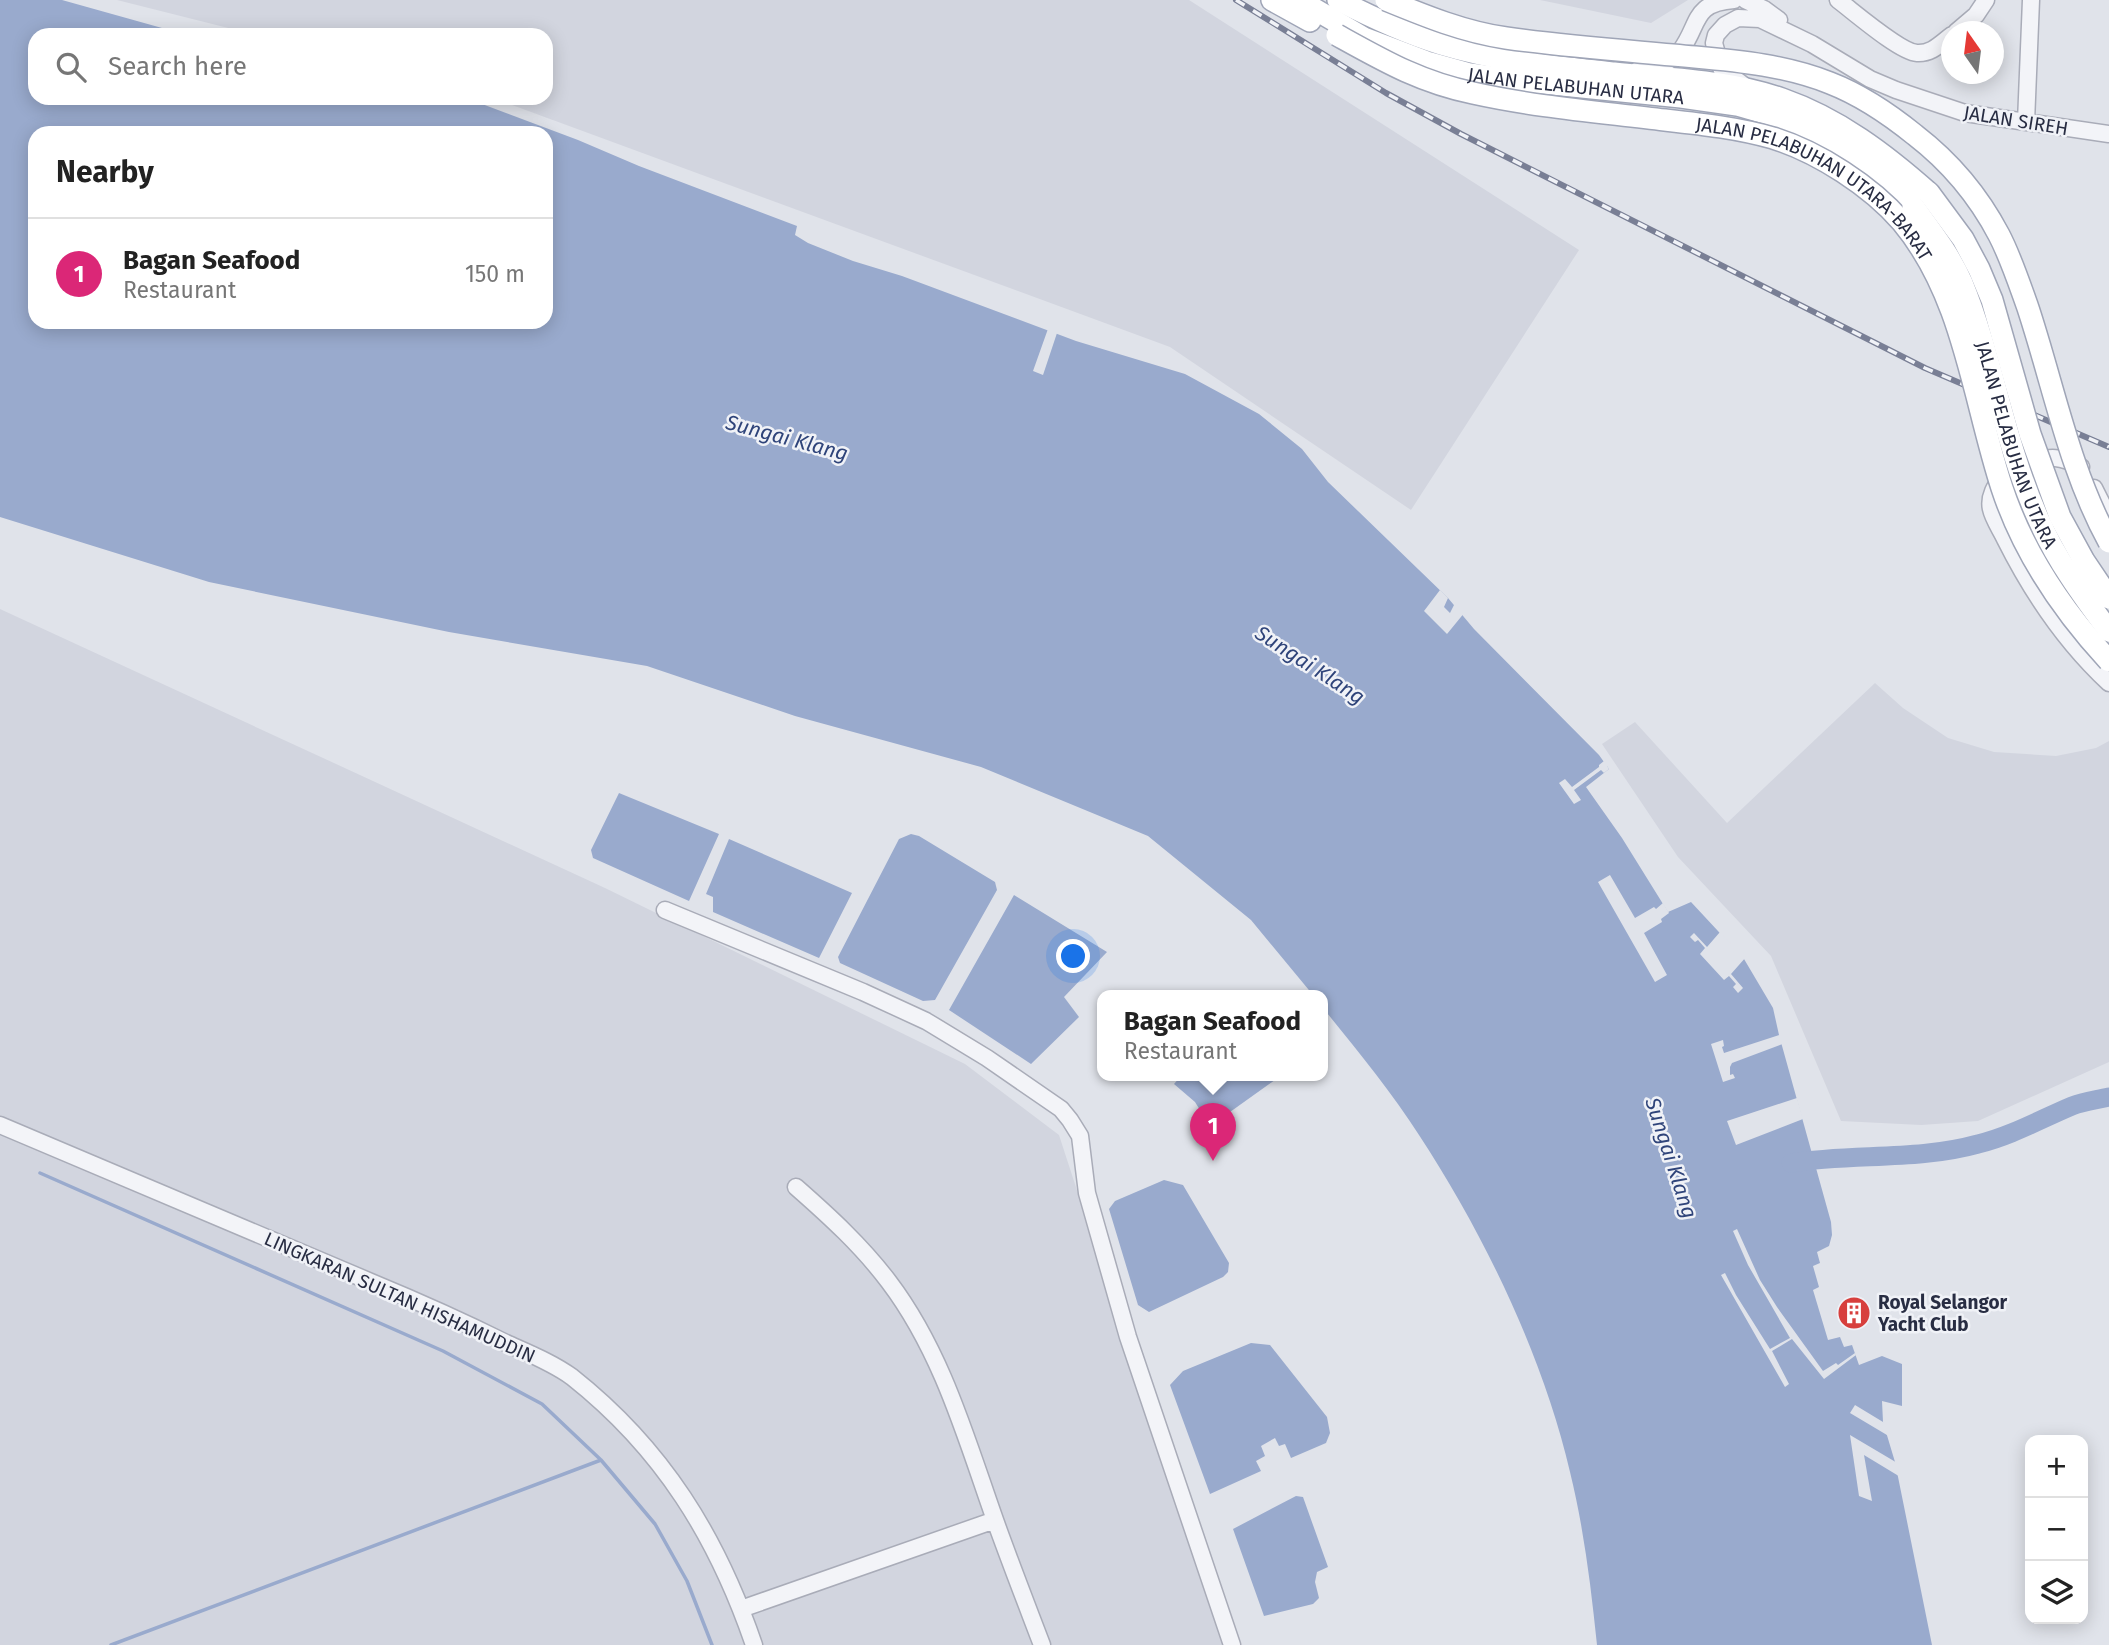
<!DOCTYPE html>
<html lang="en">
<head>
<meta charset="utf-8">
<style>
	:root { --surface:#fff; --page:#f2f2f2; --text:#222; --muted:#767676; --line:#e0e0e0; --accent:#db2777 }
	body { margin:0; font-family:"Fira Sans",sans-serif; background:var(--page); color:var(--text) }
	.controls { position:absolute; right:21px; bottom:21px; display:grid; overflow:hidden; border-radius:14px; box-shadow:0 4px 18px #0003 }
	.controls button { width:63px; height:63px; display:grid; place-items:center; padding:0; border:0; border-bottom:2px solid var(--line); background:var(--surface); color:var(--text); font:35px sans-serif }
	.compass { position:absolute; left:1941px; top:21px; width:63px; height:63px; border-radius:50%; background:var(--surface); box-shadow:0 4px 18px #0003; rotate:346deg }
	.you { position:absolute; left:1074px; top:957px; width:24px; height:24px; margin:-18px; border:5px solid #fff; border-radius:50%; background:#1a73e8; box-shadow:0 0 0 10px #1a73e833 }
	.badge { display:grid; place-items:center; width:46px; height:46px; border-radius:50%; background:var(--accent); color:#fff; font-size:23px; font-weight:700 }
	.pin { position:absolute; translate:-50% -58px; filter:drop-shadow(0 2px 4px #0008) }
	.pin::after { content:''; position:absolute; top:37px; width:24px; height:21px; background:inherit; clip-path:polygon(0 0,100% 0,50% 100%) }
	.popup { position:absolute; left:1097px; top:990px; width:231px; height:91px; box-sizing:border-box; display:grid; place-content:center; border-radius:14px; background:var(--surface); filter:drop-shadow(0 2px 5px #0005); font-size:23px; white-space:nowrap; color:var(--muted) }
	.popup b { font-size:26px; color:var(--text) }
	.popup::after { content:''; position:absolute; left:50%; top:100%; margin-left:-14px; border:14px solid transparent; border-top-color:var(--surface) }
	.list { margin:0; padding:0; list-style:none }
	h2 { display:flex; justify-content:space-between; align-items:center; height:91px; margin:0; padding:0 28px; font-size:30px }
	h2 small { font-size:23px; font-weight:400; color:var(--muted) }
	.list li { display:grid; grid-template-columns:46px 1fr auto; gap:21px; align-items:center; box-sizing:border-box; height:112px; padding:0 28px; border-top:2px solid var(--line) }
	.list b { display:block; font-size:26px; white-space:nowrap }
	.list p { margin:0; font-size:23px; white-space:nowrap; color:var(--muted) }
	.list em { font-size:23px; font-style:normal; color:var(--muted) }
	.icon { flex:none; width:38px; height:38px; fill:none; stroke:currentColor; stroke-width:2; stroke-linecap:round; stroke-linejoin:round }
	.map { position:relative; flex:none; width:2109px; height:1645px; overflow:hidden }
	.search { position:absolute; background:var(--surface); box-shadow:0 4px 18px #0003; left:28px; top:28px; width:525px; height:77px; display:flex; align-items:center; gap:18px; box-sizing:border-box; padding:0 24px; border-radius:21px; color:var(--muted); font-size:26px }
	.panel { position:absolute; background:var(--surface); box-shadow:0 4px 18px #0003; left:28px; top:126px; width:525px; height:203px; border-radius:21px }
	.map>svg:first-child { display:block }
</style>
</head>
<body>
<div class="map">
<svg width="2109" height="1645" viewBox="0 0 2109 1645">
	<rect width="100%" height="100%" fill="#e0e3ea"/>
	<path fill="#d2d5df" d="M117,0H1189L1579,250L1411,510L1170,347L493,98H546V35H256Z
		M1540,0H1688L1651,23Z
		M0,609L605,888L965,1064L1059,1135L1225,1645H0Z
		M1875,683L1903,708L1948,738L1994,752L2056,756L2096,748L2109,741V1062L1978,1121L1921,1125L1841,1121L1771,956L1678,857L1602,744L1635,722L1727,823Z"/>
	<path fill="#99aacd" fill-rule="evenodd" d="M0,0H62L187,35H35V98H466L578,140L639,166L797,226L795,235L808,243L853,261L902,276L1076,341L1185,374L1259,414L1302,449L1328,482L1448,598L1474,629L1599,755L1609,769L1586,787L1622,838L1668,912L1691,902L1744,959L1773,1008L1779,1035L1831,1222L1832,1235L1829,1246L1817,1252L1820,1263L1813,1266L1819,1287L1813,1290L1828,1340L1840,1337L1844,1347L1852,1345L1859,1365L1882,1356L1902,1364V1406L1882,1401L1883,1422L1895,1462L1932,1645H1597C1591,1587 1584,1529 1570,1472C1543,1356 1484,1234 1419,1135C1391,1091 1356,1049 1323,1008V995H1313L1251,920L1148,836L981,767L795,716L647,666L449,632L209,582L0,517ZM35,133H546V322H35Z
		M619,793L719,834L689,901L593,858L591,850Z
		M911,834L919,836L995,882L997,890L935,1000L923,1001L840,963L838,957L899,839Z
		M729,839L852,893L819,958L713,912V897L706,894Z
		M1014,895L1107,952L1064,997L1079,1017L1031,1064L949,1010Z
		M1182,1075H1282L1216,1122L1208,1123L1195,1102L1174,1084Z
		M1164,1180L1183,1185L1229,1263L1228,1272L1223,1277L1149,1312L1138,1305L1109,1209L1115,1201Z
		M1251,1343L1270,1345L1327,1417L1330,1433L1326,1443L1291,1458L1285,1444L1279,1446L1275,1438L1261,1446L1265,1456L1256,1461L1261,1471L1210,1494L1170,1385L1183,1371Z
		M1296,1496L1303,1497L1328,1567L1317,1572L1315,1582L1319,1598L1313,1604L1264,1616L1233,1529Z"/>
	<path fill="#e0e3ea" d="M1049,326L1058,330L1043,375L1033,371Z
		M1440,590L1448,598L1444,607L1450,613L1454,605L1457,604L1465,612L1447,634L1424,611Z
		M1604,761H1608L1610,763L1607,766L1609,769L1604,773L1601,770L1574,790L1581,800L1574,804L1559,783L1565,779L1572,787L1599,767V765Z
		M1610,875L1635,918L1654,907L1656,909L1663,903L1669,913L1661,919L1662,922L1644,933L1667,975L1655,982L1598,882Z
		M1720,932L1734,947L1737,946L1746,957L1731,974L1743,988L1738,993L1733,987L1736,984L1729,976L1724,980L1700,954L1705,948L1698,940L1695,942L1690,937L1694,933L1707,947Z
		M1782,1034L1785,1043L1732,1063L1730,1067V1075L1733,1074L1735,1078L1723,1082L1711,1044L1723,1040L1724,1046L1722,1047L1724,1053Z
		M1797,1098L1803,1119L1736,1145L1727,1121Z
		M1737,1229L1760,1280L1777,1307L1823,1371L1836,1363L1838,1365L1855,1353L1856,1355L1824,1379L1792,1339L1772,1351L1789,1384L1785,1387L1721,1275L1725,1273L1736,1295L1770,1349L1790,1338L1748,1265L1733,1231Z
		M1855,1405L1888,1425L1892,1438L1850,1413Z
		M1850,1435L1899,1464L1902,1478L1864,1455L1872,1501L1859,1496Z"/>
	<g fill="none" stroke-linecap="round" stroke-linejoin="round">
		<path stroke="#99aacd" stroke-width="3.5" d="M40,1173L443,1351L542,1404L601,1460L655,1524L687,1581L712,1645
			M111,1645L601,1460"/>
		<path stroke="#99aacd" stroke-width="19" d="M1791,1163C1853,1153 1917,1161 1978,1144C2011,1136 2041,1119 2072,1106C2084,1101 2097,1100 2109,1097"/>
		<defs>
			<path id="minor" d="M1745,0L1764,9L1779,20
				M1838,0C1854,12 1900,52 1917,53C1932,54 1941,43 1952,35
				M1956,32L1976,15L1986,0
				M1638,70C1643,70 1650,70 1654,69C1662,66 1677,56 1681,50C1700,24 1692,3 1734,0
				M1746,87L1721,68L1714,43L1716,35L1725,25L1738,18L1760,19L1812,44L1870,79L1896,90L1965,113L2109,134
				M2026,122L2031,0
				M2029,462C2051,456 2060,456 2081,467
				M2003,475C1996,485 1988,496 1991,509C1993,519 2001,530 2005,539C2031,591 2066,643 2109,683
				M2094,488L2109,518
				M665,910L863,992L926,1021L987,1058L1061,1109L1070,1120L1080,1136L1087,1193L1128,1337L1232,1645
				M0,1125C123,1178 247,1230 371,1282C417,1301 462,1321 506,1343C528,1353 553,1363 572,1377C663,1449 717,1537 754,1645
				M796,1187C829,1216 862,1246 889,1282C942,1352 966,1438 995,1520C1010,1562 1026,1603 1042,1645
				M741,1609L995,1520"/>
			<g id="major">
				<path d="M1272,0L1310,21"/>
				<path id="s1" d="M1299,0L1364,38L1427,62L1470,74L1513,80L1681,97L1737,105L1782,118L1822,135L1857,157L1882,174L1913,206"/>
				<path d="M1338,0C1371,17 1405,33 1441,44C1497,61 1556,67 1614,73C1671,79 1728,80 1782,99C1839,119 1885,154 1929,193"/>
			</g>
		</defs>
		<use href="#minor" stroke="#a9acb8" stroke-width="19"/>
		<use href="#major" stroke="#9fa5b7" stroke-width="24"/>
		<use href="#minor" stroke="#f3f4f8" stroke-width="16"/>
		<use href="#major" stroke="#fff" stroke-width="21"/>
		<defs>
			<path id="rail" d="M1236,0L1386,93L1461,134L1925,368L2109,447"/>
		</defs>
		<use href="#rail" stroke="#797f95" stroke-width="6"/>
		<use href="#rail" stroke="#f0f2f7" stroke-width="3.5" stroke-dasharray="10" stroke-linecap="butt"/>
		<defs>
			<g id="major-bridge">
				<path d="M1386,0C1425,16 1464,32 1506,38C1569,47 1632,51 1695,57C1741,61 1787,66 1830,83C1861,95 1889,114 1915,135C1950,162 1978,195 1999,235C2011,258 2019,283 2028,308C2054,387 2069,469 2109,542"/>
				<path id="s2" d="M1337,35C1384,61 1420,82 1473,93C1536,107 1601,112 1665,120C1701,124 1738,128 1773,138C1818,152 1871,186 1902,222C1964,296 1973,399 2002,488C2023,552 2064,612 2109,661"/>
				<path d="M1929,193L1963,239L1979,269L1992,300L2030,434L2060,517L2084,561L2109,598"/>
				<path id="s3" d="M1913,206C1931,231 1950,255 1962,283C1993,359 2004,443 2038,518C2056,559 2082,595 2109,631"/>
			</g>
		</defs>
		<use href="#major-bridge" stroke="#9fa5b7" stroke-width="24" stroke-linecap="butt"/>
		<use href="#major-bridge" stroke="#fff" stroke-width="21"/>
	</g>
	<defs>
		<symbol id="building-disc" viewBox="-11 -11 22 22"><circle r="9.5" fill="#d73f3d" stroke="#f0f2f7"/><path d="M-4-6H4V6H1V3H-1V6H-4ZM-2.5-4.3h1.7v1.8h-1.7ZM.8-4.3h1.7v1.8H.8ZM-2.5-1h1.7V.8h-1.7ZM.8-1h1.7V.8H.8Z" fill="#fff"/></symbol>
	</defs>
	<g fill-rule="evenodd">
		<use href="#building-disc" x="1835" y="1294" width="38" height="38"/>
	</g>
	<g text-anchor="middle" stroke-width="5" stroke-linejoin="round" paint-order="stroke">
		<g font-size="19" fill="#282d43" stroke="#f0f2f7">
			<text dy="7" stroke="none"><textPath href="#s1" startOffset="294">JALAN PELABUHAN UTARA</textPath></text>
			<text transform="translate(2016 120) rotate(9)" y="7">JALAN SIREH</text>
			<text dy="7" stroke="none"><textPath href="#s2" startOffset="513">JALAN PELABUHAN UTARA-BARAT</textPath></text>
			<text dy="7" stroke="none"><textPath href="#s3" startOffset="262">JALAN PELABUHAN UTARA</textPath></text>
			<text transform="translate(400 1297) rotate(24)" y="7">LINGKARAN SULTAN HISHAMUDDIN</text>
		</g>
		<g font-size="19" font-weight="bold" fill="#282d43" stroke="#f0f2f7" text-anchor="start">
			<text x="1878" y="1309">Royal Selangor<tspan x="1878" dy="22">Yacht Club</tspan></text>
		</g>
		<g font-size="21" font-style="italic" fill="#2f447a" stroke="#f0f2f7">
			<text transform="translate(787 438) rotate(15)" y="7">Sungai Klang</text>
			<text transform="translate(1310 665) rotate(33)" y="7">Sungai Klang</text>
			<text transform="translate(1671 1158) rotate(72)" y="7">Sungai Klang</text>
		</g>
	</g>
</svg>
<div class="controls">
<button>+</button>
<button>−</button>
<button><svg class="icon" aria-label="layers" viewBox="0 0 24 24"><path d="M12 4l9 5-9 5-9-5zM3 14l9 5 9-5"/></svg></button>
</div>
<svg class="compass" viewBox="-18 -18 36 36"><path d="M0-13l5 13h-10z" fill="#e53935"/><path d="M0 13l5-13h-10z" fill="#767676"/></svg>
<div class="you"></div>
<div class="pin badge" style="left:1213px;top:1161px">1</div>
<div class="popup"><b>Bagan Seafood</b>Restaurant</div>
<div class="search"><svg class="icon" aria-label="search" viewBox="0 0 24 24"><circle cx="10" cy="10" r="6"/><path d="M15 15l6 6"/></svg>Search here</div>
<section class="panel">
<h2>Nearby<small></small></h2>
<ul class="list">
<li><span class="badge">1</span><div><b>Bagan Seafood</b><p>Restaurant</p></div><em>150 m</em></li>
</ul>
</section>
</div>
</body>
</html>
